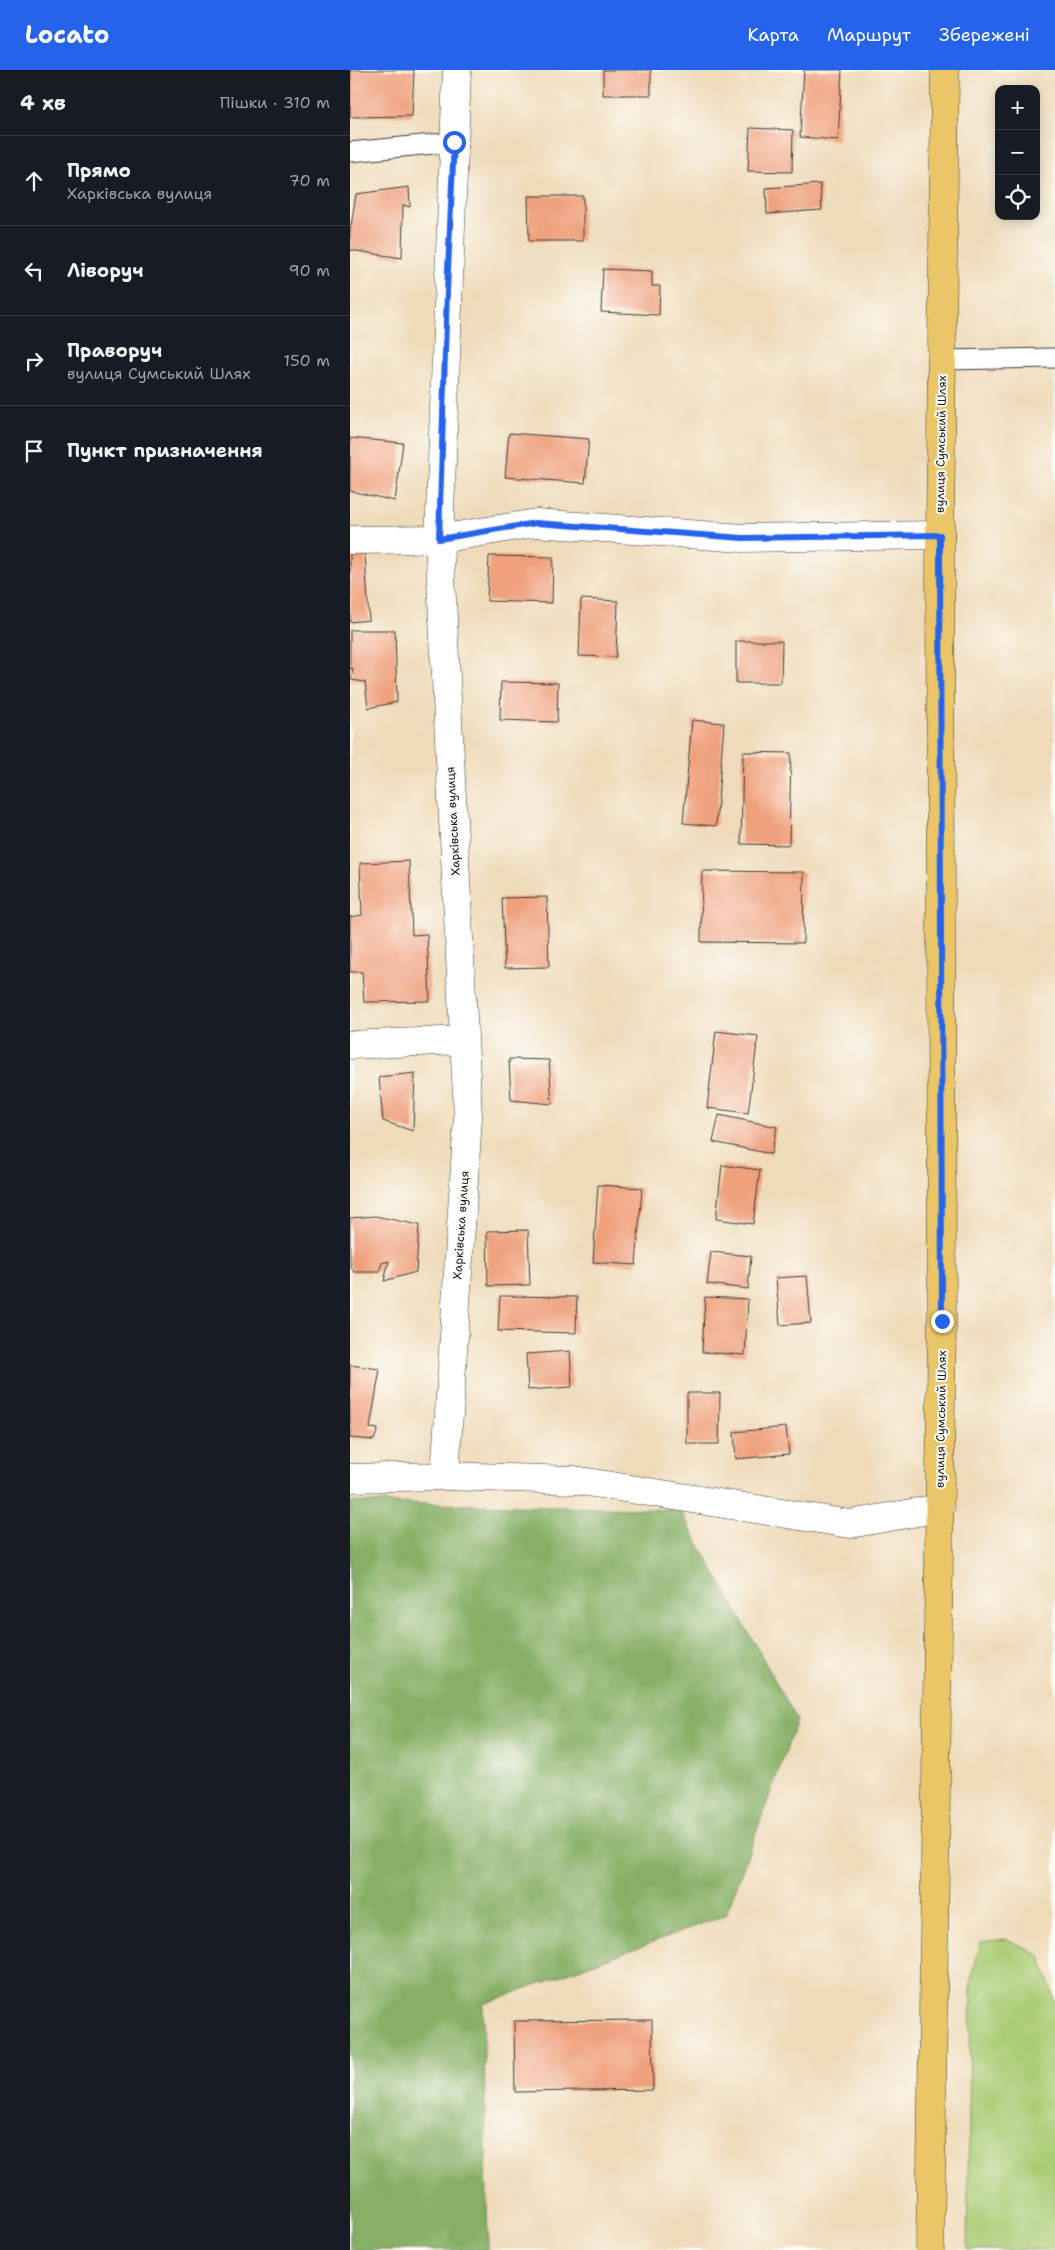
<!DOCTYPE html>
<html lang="uk">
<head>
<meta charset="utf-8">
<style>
	:root { --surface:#171b24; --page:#242831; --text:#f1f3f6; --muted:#9ea1a6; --line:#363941; --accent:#2563eb }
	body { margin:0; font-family:"Shantell Sans",sans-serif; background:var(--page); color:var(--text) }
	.controls { position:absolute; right:15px; top:15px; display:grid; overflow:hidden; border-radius:10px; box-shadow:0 2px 12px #0003 }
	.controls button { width:45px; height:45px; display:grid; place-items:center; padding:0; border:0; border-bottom:1px solid var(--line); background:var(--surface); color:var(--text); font:25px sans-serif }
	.stop { position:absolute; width:15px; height:15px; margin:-11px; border:4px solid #2563eb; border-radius:50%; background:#fff }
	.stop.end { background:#2563eb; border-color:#fff; box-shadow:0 1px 5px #0008 }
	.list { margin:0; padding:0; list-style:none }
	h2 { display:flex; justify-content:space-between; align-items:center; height:65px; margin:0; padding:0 20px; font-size:21px }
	h2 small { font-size:16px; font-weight:400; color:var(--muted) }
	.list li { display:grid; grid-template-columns:32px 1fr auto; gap:15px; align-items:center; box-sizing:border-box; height:90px; padding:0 20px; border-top:1px solid var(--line) }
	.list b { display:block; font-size:19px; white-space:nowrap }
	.list p { margin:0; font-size:16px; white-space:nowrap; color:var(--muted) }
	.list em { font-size:16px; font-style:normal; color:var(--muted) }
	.icon { flex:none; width:28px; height:28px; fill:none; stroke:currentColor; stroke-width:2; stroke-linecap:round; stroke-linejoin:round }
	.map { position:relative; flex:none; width:705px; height:2180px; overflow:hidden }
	header { display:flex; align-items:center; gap:30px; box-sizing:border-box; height:70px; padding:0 25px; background:var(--accent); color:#fff }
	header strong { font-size:24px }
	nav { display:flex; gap:28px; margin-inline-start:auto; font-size:18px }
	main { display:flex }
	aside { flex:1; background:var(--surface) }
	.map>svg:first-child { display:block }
</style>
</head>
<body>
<header>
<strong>Locato</strong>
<nav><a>Карта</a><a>Маршрут</a><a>Збережені</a></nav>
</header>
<main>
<aside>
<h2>4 хв<small>Пішки · 310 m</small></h2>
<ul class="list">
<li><svg class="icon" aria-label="ahead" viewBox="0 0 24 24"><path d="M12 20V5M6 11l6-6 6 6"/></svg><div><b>Прямо</b><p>Харківська вулиця</p></div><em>70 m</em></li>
<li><svg class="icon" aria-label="left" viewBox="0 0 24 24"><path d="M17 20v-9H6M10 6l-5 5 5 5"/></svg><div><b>Ліворуч</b></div><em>90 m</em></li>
<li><svg class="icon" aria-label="right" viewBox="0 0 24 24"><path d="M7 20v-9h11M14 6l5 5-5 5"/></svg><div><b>Праворуч</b><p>вулиця Сумський Шлях</p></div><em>150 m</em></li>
<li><svg class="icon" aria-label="arrive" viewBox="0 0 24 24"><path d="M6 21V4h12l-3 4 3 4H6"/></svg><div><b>Пункт призначення</b></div></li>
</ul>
</aside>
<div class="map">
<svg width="705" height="2180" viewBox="0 0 705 2180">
	<rect width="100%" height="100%" fill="#fdfcf7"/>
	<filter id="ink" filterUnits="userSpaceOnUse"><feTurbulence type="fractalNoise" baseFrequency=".02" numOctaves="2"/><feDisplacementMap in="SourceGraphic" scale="10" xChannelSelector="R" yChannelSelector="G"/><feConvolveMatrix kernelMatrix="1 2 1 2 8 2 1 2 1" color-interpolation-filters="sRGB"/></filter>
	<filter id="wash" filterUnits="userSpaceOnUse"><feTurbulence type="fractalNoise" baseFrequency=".0096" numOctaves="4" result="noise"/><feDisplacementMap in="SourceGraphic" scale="20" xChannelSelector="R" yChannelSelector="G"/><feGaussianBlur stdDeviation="1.12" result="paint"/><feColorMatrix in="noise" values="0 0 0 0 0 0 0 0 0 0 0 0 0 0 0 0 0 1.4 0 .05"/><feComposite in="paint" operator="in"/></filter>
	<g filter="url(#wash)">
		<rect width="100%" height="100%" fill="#efdbba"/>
		<path fill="#aacc75" stroke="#637448" d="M657,1869L690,1886L705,1932V2180H617L621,1909L631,1872Z"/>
		<path fill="#87b066" stroke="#526641" d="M0,1432L330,1440L447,1650L376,1845L133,1934L138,2180H0Z"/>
		<g id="blocks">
			<path fill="#efa07d" d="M1,0H64L62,46L0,47Z
				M253,0H301V25H253Z
				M454,0H492L488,70L450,67Z
				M400,58L443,60L442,102L398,101Z
				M470,114L472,140L417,144L416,118Z
				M59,117L60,137L53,135L52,188L0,180V162L6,124Z
				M178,126H233V171H179Z
				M253,199L302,201V216H310L309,245L251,242Z
				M159,363L239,369L235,413L155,407Z
				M0,368L53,373L45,431L0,421Z
				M0,483L15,484L19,550L0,552Z
				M139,486L203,487L202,533L137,531Z
				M231,529L268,531L266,587L229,586Z
				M0,560H45L47,632L18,638L15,612L1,610L3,598L0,599Z
				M386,571H432L431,613H386Z
				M151,612L208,613L207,652L150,650Z
				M342,650L374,653L366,756L333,753Z
				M393,682L441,683L439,775L391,774Z
				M59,791L62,865L77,864L80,931L14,932L12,902H0V847L12,845L10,793Z
				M352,801L454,802L453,873L351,872Z
				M197,827L199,897L155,898L152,828Z
				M366,961L408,966L398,1043L357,1038Z
				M159,989L199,990L202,1034L161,1030Z
				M65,1003L63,1061L33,1051L29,1007Z
				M369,1045L427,1057L421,1084L363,1072Z
				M372,1095L410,1100L403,1154L366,1149Z
				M248,1115L292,1118L286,1195L243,1192Z
				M25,1146L69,1155L66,1202L34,1211L39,1191L32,1193L29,1202H4L0,1196V1148Z
				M178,1160L180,1215L138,1216L137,1161Z
				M361,1182L401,1186L398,1219L357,1214Z
				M457,1206L461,1253L430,1255L426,1208Z
				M150,1226L227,1227L226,1263L148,1261Z
				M355,1227L398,1229L395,1285L352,1282Z
				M220,1281L222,1317L178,1320L176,1284Z
				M0,1295L30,1299L20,1358L28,1359L24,1370L0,1368Z
				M337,1323H370L369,1374H337Z
				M436,1357L439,1384L386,1389L384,1362Z
				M302,1950L303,2020L165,2022L164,1951Z"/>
		</g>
	</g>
	<g filter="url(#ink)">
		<use href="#blocks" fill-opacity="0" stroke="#3c3934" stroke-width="1"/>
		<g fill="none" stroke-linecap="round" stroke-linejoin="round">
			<defs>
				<path id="service" d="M0,82L104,72
					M593,290L705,288"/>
				<path id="minor" d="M0,470L89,469L186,453L393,468L590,465
					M0,975L114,970
					M95,1406L224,1410L500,1454L590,1438
					M0,1408L95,1406L118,1047L89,469L107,0"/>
				<path id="primary" d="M580,2180L592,1251L590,465L595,0"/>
			</defs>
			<use href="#service" stroke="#3c3934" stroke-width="21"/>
			<use href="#minor" stroke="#3c3934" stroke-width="29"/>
			<use href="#primary" stroke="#3c3934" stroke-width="29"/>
			<use href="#service" stroke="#fff" stroke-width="19"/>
			<use href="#minor" stroke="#fff" stroke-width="28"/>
			<use href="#primary" stroke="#ebc669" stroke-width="28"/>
		</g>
	</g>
	<g fill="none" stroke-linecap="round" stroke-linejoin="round" filter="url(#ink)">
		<path stroke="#2563eb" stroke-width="6" d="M104,72L97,221L89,469L186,453L393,468L590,465L592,1251"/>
	</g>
	<g text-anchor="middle" stroke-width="4" stroke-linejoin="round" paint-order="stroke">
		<g font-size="12" fill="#1c1c1c" stroke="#fdfcf7">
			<text transform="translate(591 374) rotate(-89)" y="4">вулиця Сумський Шлях</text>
			<text transform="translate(103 751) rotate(-93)" y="4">Харківська вулиця</text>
			<text transform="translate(111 1155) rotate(-86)" y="4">Харківська вулиця</text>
			<text transform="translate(591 1349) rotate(-89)" y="4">вулиця Сумський Шлях</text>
		</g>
	</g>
</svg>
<div class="controls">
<button>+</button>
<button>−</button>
<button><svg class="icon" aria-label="locate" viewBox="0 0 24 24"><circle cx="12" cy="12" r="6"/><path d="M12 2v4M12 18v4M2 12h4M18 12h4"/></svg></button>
</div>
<div class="stop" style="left:104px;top:72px"></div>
<div class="stop end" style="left:592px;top:1251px"></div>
</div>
</main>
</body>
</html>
